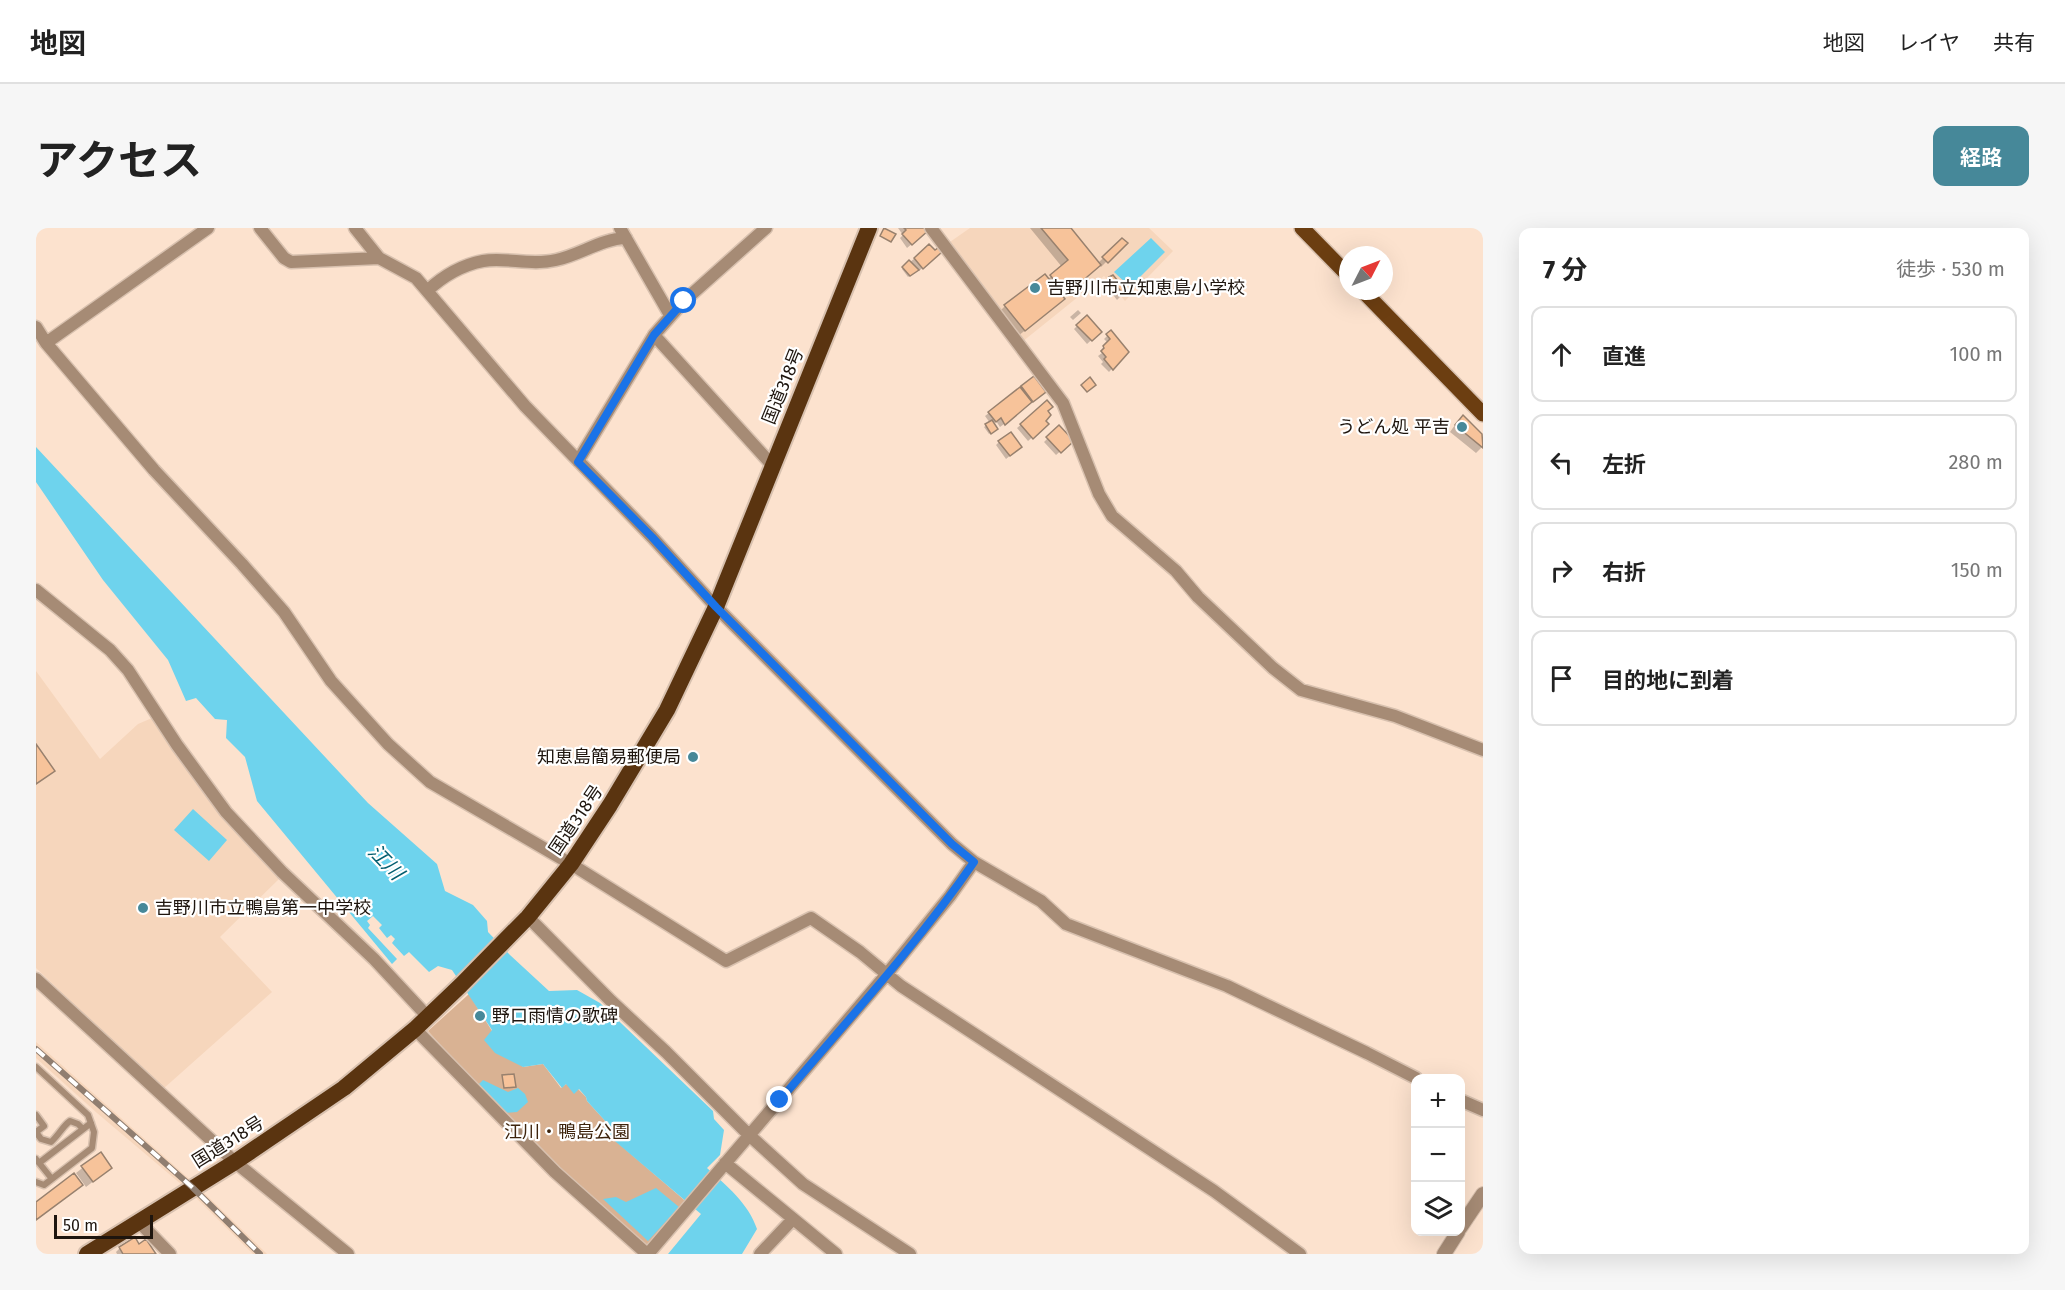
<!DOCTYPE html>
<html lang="ja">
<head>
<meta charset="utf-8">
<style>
	:root { --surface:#fff; --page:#f6f6f6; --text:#222; --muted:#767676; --line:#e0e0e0; --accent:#468899 }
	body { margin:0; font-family:"Fira Sans","Noto Sans JP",sans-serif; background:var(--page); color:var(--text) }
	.controls { position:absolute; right:18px; bottom:18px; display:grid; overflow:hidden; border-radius:12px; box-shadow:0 6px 24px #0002 }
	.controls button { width:54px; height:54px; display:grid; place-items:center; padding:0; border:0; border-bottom:2px solid var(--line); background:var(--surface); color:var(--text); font:30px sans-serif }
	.compass { position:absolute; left:1303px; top:18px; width:54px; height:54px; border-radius:50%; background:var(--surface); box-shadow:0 6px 24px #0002; rotate:48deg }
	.scale { position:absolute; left:18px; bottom:15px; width:99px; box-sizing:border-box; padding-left:6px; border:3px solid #1e150e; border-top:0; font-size:16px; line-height:21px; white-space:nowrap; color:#1e150e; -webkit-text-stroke:4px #fff; paint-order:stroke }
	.stop { position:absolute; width:18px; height:18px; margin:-14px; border:4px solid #1a73e8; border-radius:50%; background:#fff }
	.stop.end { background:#1a73e8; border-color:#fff; box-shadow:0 2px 6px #0008 }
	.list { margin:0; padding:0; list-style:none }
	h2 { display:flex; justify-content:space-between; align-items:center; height:78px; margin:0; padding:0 24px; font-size:26px }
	h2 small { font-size:20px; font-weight:400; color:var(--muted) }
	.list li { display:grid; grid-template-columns:39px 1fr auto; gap:18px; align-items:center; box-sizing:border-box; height:96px; margin:0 12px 12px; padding:0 12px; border:2px solid var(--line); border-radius:12px }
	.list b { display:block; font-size:22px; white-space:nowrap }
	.list em { font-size:20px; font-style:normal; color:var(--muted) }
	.icon { flex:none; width:33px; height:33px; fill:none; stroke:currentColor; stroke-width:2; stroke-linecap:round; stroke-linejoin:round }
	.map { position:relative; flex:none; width:1447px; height:1026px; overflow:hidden; border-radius:12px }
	header { display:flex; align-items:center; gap:36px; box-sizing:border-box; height:84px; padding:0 30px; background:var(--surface); border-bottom:2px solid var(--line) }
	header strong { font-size:28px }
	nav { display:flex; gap:33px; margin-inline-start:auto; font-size:21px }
	.intro { display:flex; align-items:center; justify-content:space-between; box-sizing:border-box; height:144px; padding:0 36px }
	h1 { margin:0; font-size:42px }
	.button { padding:15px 27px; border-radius:12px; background:var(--accent); color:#fff; font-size:21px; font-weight:700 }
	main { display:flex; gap:36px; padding:0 36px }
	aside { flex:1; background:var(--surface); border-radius:12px; box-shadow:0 6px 24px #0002 }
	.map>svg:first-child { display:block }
</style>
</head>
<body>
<header>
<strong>地図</strong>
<nav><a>地図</a><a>レイヤ</a><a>共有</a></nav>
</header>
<div class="intro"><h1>アクセス</h1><a class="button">経路</a></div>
<main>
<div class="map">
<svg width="1447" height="1026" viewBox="0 0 1447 1026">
	<rect width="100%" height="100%" fill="#fce2ce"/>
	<path fill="#f6d6bc" d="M934,0H1113L1137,23L1089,73L1068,48L986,114L911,16Z
		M0,443L64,531L102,496L116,490L172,570L243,651L184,709L236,764L127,861L0,740Z
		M0,814L160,957L231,1026H217L152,962L61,885L0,830Z"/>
	<path fill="#d9b293" d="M433,766L456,803L487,839L507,836L525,860L530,856L542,861L550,869L551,873L571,895L568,903L654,977L612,1026L518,943L392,803Z"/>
	<path fill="#6ed3ed" d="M1115,10L1129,24L1094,59L1078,44Z
		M0,219L332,575L401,636L409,663L437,677L451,693L452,704L474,727L513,763L541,762L564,775L677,883L678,891L688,902L684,927L671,940C690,957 713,976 721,1001L706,1026H632L665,986L567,903L571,895L551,873L550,869L543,861L538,866L530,856L526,860L507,836L487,839L459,825L448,812L456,802L416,742L402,738L393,744L373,724L368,728L356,715L359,711L355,707L351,710L343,700L346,697L337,688L331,693L334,697L332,700L361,731L356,736L221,573L209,529L190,510L191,492L179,491L160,470L150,473L132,432L67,352L0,254Z
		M157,581L191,612L173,633L138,602Z
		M447,852L472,864L482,860L489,866L492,874L481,884L468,885L441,858Z
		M620,960L643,979L612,1013L567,971L580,969L590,974Z"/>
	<path fill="#0003" d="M862,0H889L888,6L871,20L864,10L867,7Z
		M994,0H1033L1062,35L1086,12L1089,15L1065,39L1063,37L1026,69L1021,77L982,108L963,84L969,78L1012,51L1026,39Z
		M893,18L899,25L904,24L883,43L881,42L872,49L866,41Z
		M1076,49L1089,64L1081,72L1069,56Z
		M1042,82L1045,85L1037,92L1034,89Z
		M1050,89L1064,104L1051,116L1038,101Z
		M1075,104L1091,124L1073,144L1065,136L1067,134L1062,128L1066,125L1064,123L1072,115L1068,111Z
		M998,150L1005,168L964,199L960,193L957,196L960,201L953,206L948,199L954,195L949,188Z
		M1011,174L1008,192L1011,196L992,213L981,200Z
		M1421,194L1447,211V218L1440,225L1414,204Z
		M1023,199L1036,213L1020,227L1008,214Z
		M963,214L981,222L970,231L960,217Z
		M64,926L68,945L50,959L40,945Z
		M102,1018L118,1026H81L80,1024L84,1020Z"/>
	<path fill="#f7c39a" stroke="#98816e" stroke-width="1.5" d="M848,0L860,6L855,14L844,8Z
		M868,0H891L893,2L876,17L866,6L870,2Z
		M1005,0H1035L1065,37L1030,67L1014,47L1032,32Z
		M1086,10L1092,15L1072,35L1066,29Z
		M893,16L899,22L902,20L906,24L887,41L878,30Z
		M873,32L883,42L874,48L866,39Z
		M1009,46L1029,71L989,103L968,77Z
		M1077,47L1091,64L1088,67L1073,49Z
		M1051,87L1066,104L1056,113L1040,97Z
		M1075,102L1093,124L1077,142L1068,131L1070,129L1065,123L1068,120L1067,118L1074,111L1070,106Z
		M998,148L1010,164L997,174L985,158Z
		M1054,149L1060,157L1051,164L1045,157Z
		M984,159L996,174L969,197L965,190L960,194L952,184Z
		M1011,172L1017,179L1012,183L1015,187L1010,193L1013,196L997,211L984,196Z
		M1427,187L1446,206L1447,220L1419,197Z
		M956,192L962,201L955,206L949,196Z
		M1023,197L1038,213L1025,225L1010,209Z
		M975,204L986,219L974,228L962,213Z
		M0,516L19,543L0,556Z
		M478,846L480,859L468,860L466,847Z
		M65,924L76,940L57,954L45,938Z
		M38,945L47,957L0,992V974Z
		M99,1009L103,1016L110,1011L120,1026H87L83,1019Z"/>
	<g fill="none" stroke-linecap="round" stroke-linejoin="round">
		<defs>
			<path id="service" d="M0,839L52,887L58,904L56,920L8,957L0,954
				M0,887L8,898L0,904
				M0,904L5,911L15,914C23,907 26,899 34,893L42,896L47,901
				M0,931L16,951
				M3,935L55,895"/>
			<path id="minor" d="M224,0L248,30L255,34L343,30
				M319,0L343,30L380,50L489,178L616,309L680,379L916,616L938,634L1005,673L1030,696L1191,758L1331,825L1380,850
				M584,0L634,87
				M895,0L1027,175L1063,266L1076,288L1140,343L1162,369L1237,440L1265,462L1359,488L1447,522
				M391,63C406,49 426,37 447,33C470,29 495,38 520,32C544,27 565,11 590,10
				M0,99L10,115L118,242L206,336L248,384L295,453L352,516L394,554L535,636L690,733L775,690L824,724L865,758L1178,963L1264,1026
				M618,107L736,237
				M10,115L172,0
				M542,233L618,107L648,73L730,0
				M0,362L74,422L92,442L141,517L190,584L246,644L338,731L392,789
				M492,689L575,773L630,824L713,907L767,956L874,1026
				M0,751L199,934L312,1026
				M379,801L519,944L611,1026
				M1424,872L1447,882
				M689,935L800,1026
				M104,995L134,1026
				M612,1026L850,747L914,668L938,634
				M724,1026L757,991"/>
			<path id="tertiary" d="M1424,1000L1447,966
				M1408,1026L1422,1004"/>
			<path id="primary" d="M1266,0L1312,47
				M1327,63L1447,186"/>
			<path id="trunk" d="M51,1026L199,934L308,860L379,801L425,757L492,689L535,636L574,577L631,482L680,379L833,0"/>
		</defs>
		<use href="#service" stroke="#d8c1af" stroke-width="9"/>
		<use href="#minor" stroke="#d8c1af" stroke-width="15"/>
		<use href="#tertiary" stroke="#d8c1af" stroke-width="16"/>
		<use href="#primary" stroke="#d8c1af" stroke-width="18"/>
		<use href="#trunk" stroke="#d8c1af" stroke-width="20"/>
		<use href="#service" stroke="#a68b75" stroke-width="6"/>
		<use href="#minor" stroke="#a68b75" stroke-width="12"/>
		<use href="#tertiary" stroke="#a68b75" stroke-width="14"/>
		<use href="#primary" stroke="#6c3e11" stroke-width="15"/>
		<use href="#trunk" stroke="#5a3410" stroke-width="16"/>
		<defs>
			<path id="rail" d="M0,821L156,959L224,1026"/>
		</defs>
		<use href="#rail" stroke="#907e70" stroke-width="6"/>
		<use href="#rail" stroke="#fff" stroke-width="4" stroke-dasharray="11" stroke-linecap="butt"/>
	</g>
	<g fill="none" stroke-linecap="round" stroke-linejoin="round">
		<path stroke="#1a73e8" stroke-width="8" d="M648,73L618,107L542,234L616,309L680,379L916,616L938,634C880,718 810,794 744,872"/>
	</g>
	<g fill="#468899" stroke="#fff" stroke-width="2">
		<circle cx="999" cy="60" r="6"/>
		<circle cx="1426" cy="199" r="6"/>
		<circle cx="657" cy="529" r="6"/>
		<circle cx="107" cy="680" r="6"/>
		<circle cx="444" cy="788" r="6"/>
	</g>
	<g text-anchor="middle" stroke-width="4.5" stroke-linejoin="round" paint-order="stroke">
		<g font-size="18" fill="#1e150e" stroke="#fff" text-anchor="start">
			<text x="1011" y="66">吉野川市立知恵島小学校</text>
			<text x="1414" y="205" text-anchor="end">うどん処 平吉</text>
			<text x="645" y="535" text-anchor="end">知恵島簡易郵便局</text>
			<text x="119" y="686">吉野川市立鴨島第一中学校</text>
			<text x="456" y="794">野口雨情の歌碑</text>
		</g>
		<g font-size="18" fill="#1e150e" stroke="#fff">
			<text transform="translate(747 158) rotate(-68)" y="6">国道318号</text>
			<text transform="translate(540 592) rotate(-56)" y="6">国道318号</text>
			<text transform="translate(192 914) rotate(-32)" y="6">国道318号</text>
		</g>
		<g font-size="18" fill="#3e240d" stroke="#fff">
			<text x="531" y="910">江川・鴨島公園</text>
		</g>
		<g font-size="20" font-style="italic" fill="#035e70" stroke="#fff">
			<text transform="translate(350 634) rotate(46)" y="7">江川</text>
		</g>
	</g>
</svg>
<div class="controls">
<button>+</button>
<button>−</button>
<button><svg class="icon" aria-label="layers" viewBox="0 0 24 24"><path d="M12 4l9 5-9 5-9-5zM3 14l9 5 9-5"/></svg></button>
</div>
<svg class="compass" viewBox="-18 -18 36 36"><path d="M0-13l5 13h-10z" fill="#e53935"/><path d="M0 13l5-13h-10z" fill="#767676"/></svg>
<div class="scale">50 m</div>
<div class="stop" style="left:648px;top:73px"></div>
<div class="stop end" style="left:744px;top:872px"></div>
</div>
<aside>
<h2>7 分<small>徒歩 · 530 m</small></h2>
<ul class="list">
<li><svg class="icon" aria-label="ahead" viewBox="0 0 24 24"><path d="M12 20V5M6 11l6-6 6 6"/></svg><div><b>直進</b></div><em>100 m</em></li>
<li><svg class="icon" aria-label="left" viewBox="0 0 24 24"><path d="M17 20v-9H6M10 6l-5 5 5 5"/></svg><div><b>左折</b></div><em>280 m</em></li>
<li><svg class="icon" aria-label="right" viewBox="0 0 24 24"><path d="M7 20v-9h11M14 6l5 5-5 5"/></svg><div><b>右折</b></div><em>150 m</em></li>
<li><svg class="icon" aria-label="arrive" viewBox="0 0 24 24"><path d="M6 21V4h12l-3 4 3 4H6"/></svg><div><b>目的地に到着</b></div></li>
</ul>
</aside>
</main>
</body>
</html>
